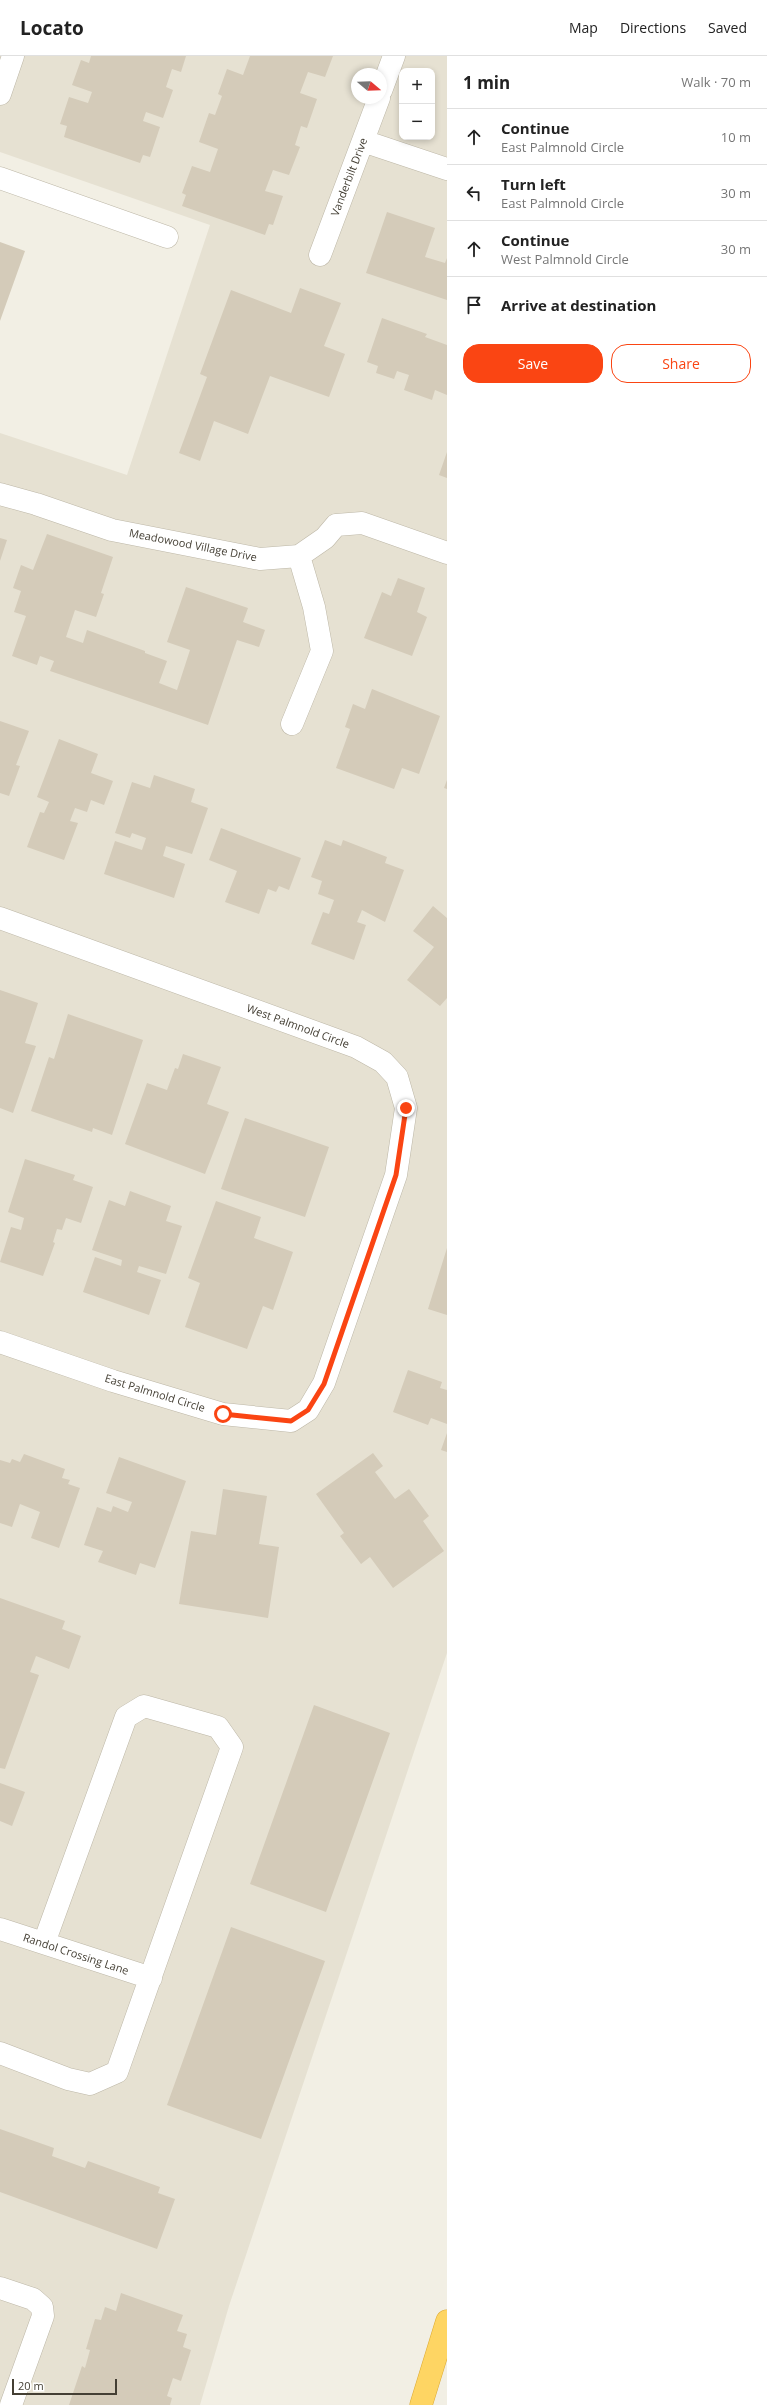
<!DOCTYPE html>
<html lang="en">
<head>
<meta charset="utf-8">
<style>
	:root { --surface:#fff; --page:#f2f2f2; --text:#222; --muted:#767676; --line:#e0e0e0; --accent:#fa4513 }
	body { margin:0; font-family:"Open Sans",sans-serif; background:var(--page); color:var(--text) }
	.controls { position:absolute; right:12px; top:12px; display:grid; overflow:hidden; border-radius:8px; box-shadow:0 2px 6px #0003 }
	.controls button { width:36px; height:36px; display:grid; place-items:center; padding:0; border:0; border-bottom:1px solid var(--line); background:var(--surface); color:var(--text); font:20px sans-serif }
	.compass { position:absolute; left:351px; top:12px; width:36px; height:36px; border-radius:50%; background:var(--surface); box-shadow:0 2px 6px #0003; rotate:109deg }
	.scale { position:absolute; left:12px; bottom:10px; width:105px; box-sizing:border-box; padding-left:4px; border:2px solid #443f34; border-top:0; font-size:11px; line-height:14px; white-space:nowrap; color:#443f34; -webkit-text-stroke:3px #fff; paint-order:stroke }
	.stop { position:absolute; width:12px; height:12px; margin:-9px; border:3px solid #fa4513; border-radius:50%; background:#fff }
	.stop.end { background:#fa4513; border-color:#fff; box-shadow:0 1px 4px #0008 }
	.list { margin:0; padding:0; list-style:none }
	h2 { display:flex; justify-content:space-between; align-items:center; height:52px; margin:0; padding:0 16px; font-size:17px }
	h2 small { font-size:13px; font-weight:400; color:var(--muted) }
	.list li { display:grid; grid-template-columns:26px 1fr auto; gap:12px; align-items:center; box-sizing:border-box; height:56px; padding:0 16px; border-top:1px solid var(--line) }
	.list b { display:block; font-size:15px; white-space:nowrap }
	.list p { margin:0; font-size:13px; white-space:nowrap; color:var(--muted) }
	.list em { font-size:13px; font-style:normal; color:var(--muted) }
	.actions { display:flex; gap:8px; padding:12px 16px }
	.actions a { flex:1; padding:9px 0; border:1px solid var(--accent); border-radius:16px; text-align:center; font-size:14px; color:var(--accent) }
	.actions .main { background:var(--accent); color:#fff }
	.icon { flex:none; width:22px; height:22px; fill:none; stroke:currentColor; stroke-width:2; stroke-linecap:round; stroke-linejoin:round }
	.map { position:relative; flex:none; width:447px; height:2349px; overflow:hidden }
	header { display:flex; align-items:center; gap:24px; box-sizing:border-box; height:56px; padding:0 20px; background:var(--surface); border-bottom:1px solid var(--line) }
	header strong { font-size:19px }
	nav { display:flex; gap:22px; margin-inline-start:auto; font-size:14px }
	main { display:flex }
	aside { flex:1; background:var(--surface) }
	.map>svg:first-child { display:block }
</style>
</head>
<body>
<header>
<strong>Locato</strong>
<nav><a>Map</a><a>Directions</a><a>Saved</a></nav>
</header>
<main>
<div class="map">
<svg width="447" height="2349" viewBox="0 0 447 2349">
	<rect width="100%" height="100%" fill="#f2efe4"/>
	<path fill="#e6e1d2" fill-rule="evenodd" d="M0,0H447V1597L229,2250L200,2349H0V377L127,419L210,169L0,96ZM402,15H432V81H402ZM357,18H381V42H357Z"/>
	<path fill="#d4cbb9" d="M91,0H186L181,16L172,13L166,31L173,34L163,62L146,56L143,65L160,71L150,101L143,99L140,107L64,81L67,70L60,68L69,41L88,47L92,36L72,29L81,4L89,7Z
		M250,0H333L325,21L308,16L300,37L317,43L307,72L301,70L295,89L300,91L289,119L273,114L265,135L283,140L273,169L269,168L265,179L182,150L186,139L182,137L192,110L210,116L218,93L199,86L209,57L215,59L222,40L218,38L227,13L243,19Z
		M387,156L435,172L425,201L445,207L447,202V244L366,217Z
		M0,186L25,195L0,265Z
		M300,232L341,247L324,290L345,298L329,341L270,320L248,378L214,365L200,405L179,397L207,321L200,318L231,234L291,257Z
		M382,262L427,278L425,281L447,289V339L435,334L432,344L404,334L409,319L397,315L394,323L376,317L378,310L367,306Z
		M447,396V422L439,419Z
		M47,478L113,501L101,537L104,538L96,561L75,554L66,581L83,587L87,574L145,595V597L167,605L159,627L177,634L190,594L167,586L186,531L248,552L243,566L265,574L259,591L237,584L208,669L50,615L54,605L40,600L37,609L12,600L26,560L14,556L21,535L13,532L21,509L33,514Z
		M0,482L7,484L0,505Z
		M398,522L425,532L417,556L427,561L412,600L364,582L382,536L391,540Z
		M372,633L440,660L419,718L402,712L394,733L336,712L350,673L345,671L353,648L365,653Z
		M0,665L29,675L16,709L20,710L9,740L0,737Z
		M59,683L98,698L91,717L113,725L104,749L91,744L87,756L75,752L70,765L78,767L64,804L27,791L40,756L44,757L49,746L37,741Z
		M154,719L195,733L191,746L208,752L192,798L166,790L163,800L185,808L174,842L104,818L115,785L142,794L146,782L132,777L130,782L115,777L132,726L150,732Z
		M447,724V733L444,732Z
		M221,772L301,802L289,834L279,830L276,836L268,833L259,858L225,846L237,815L209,804Z
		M325,784L341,790L343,784L387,801L385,807L404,814L385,866L362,854L357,866L366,869L354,904L311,888L323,856L329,858L334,844L318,838L322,825L311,821Z
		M433,850L447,862V942L440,950L407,924L434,891L413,875Z
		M0,934L38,947L25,987L36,990L13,1057L0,1052Z
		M68,958L143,984L112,1079L93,1072L92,1076L31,1055L49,1001L54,1003Z
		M183,998L221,1011L207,1048L229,1056L205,1118L125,1088L147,1027L167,1034L175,1012L178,1013Z
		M245,1062L329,1091L305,1161L221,1133Z
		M25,1103L75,1119L73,1124L93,1131L81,1167L66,1162L62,1174L57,1173L53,1186L55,1187L43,1220L0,1206L11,1171L21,1174L24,1162L8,1156Z
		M130,1135L171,1150L166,1165L182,1170L166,1218L139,1210L137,1216L161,1224L149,1259L83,1236L95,1201L121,1210L122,1204L92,1194L109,1144L125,1150Z
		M216,1145L261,1161L254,1182L293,1196L273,1254L263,1250L247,1293L185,1271L200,1227L188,1222Z
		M447,1192V1259L428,1253Z
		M408,1314L442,1326L440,1332L447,1334V1368L431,1362L428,1369L393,1356Z
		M447,1377V1396L441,1394Z
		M373,1397L383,1410L375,1416L395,1443L409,1433L429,1460L423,1465L444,1495L393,1532L370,1501L361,1508L340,1480L344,1477L316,1438Z
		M24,1398L65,1413L62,1422L70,1424L68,1428L80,1432L59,1492L31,1482L40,1456L20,1448L12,1471L0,1467V1404L10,1407L12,1403L20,1406Z
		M119,1401L186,1425L155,1512L140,1507L136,1519L98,1506L103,1495L84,1489L97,1451L111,1456L113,1450L128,1456L132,1446L106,1437Z
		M223,1433L267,1440L259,1488L279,1491L268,1562L179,1548L191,1475L216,1479Z
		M0,1542L65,1565L62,1573L81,1580L69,1613L36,1600L30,1616L39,1619L5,1713L0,1712Z
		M314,1649L390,1677L326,1856L250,1828Z
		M0,1727L25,1736L12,1770L0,1765Z
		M231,1871L325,1905L261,2083L167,2049Z
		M0,2073L54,2092L52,2100L85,2112L88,2105L160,2131L158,2137L175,2143L157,2193L0,2136Z
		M121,2237L183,2259L177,2275L187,2278L183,2291L191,2294L181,2325L173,2322L167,2340L172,2342L170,2349H69L82,2310L85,2312L90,2294L86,2293L95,2263L101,2264L105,2251L116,2255Z"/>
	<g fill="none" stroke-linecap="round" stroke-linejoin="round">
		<defs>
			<path id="minor" d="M381,35L394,0
				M0,38L13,0
				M363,85L447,113
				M0,122L167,181
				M320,199L379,42
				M0,438L36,448L112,474L260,503L299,500L325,482L336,469L362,467L447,497
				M292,668L322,595L314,551L299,500
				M0,862L356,991L383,1006L397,1021L406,1052L396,1119L324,1327L308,1354L291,1365L223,1358L113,1325L0,1286
				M0,1873L151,1922
				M0,1997L68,2023L90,2028L117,2016L232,1691L218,1671L144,1650L126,1661L44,1887
				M0,2232L33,2243L42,2251L43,2260L11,2349"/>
			<path id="highway" d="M421,2349L447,2265"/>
		</defs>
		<use href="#minor" stroke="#bdb7a7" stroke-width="23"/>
		<use href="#highway" stroke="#da3" stroke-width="23"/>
		<use href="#minor" stroke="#fff" stroke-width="22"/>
		<use href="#highway" stroke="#fed563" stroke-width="22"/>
	</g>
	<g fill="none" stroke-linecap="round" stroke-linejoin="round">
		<path stroke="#fa4513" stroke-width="5" d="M223,1358L291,1365L308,1354L324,1328L396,1119L406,1052"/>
	</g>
	<g text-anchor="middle" stroke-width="3.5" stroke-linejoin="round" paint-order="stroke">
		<g font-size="11" fill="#443f34" stroke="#fff">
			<text transform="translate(349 121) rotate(-69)" y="4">Vanderbilt Drive</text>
			<text transform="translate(193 489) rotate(11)" y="4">Meadowood Village Drive</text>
			<text transform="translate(298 970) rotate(20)" y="4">West Palmnold Circle</text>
			<text transform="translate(155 1337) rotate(17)" y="4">East Palmnold Circle</text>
			<text transform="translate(76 1898) rotate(18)" y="4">Randol Crossing Lane</text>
		</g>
	</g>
</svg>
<div class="controls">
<button>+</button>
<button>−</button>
</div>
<svg class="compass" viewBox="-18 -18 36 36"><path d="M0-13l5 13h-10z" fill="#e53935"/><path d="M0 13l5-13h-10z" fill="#767676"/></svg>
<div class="scale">20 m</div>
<div class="stop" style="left:223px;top:1358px"></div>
<div class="stop end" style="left:406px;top:1052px"></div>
</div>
<aside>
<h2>1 min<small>Walk · 70 m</small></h2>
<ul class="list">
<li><svg class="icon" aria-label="ahead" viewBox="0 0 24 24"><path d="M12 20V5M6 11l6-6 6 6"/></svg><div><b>Continue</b><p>East Palmnold Circle</p></div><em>10 m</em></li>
<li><svg class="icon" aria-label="left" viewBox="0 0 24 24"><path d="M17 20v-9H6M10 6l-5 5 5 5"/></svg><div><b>Turn left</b><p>East Palmnold Circle</p></div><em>30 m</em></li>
<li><svg class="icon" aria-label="ahead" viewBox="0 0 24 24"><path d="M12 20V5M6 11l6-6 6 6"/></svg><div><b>Continue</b><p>West Palmnold Circle</p></div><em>30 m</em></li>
<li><svg class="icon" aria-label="arrive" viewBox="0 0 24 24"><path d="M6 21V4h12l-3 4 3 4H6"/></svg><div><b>Arrive at destination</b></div></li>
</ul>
<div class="actions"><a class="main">Save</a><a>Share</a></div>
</aside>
</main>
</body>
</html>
